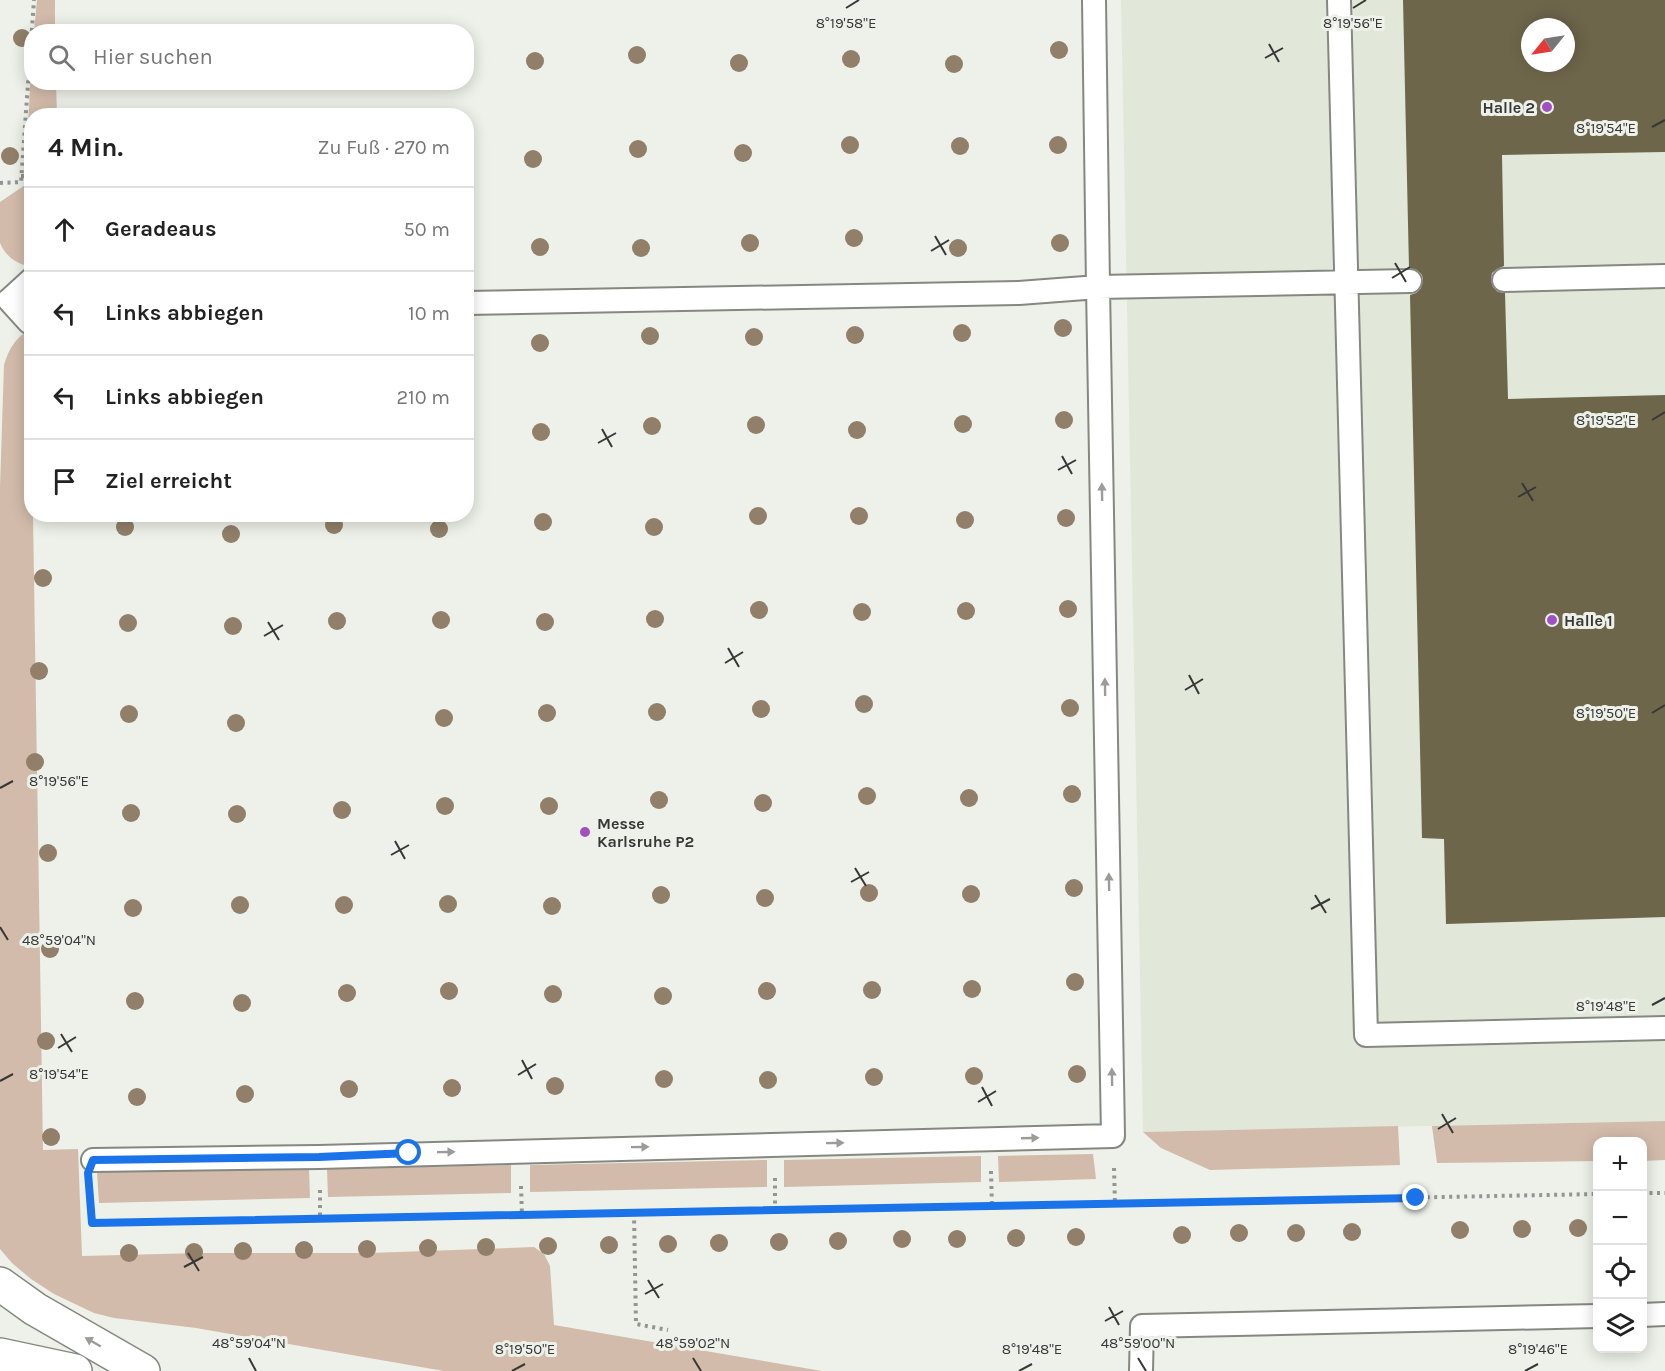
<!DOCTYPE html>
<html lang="de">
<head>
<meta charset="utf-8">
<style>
	:root { --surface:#fff; --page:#f6f6f6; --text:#222; --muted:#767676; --line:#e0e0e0 }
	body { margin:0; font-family:Karla,sans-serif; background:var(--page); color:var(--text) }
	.controls { position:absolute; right:18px; bottom:18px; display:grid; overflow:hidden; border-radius:12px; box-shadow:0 3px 15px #0003 }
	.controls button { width:54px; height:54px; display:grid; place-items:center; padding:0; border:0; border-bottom:2px solid var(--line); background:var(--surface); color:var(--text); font:30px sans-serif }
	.compass { position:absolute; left:1521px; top:18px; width:54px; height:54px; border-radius:50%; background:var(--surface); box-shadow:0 3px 15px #0003; rotate:240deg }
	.stop { position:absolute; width:18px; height:18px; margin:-14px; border:4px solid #1a73e8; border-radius:50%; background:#fff }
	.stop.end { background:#1a73e8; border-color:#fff; box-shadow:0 2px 6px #0008 }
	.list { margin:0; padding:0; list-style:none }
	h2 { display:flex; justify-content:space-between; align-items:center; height:78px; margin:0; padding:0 24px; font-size:26px }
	h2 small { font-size:20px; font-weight:400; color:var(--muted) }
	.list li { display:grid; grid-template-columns:39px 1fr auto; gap:18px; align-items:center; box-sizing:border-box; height:84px; padding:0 24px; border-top:2px solid var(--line) }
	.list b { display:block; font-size:22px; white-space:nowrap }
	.list em { font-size:20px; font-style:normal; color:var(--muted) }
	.icon { flex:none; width:33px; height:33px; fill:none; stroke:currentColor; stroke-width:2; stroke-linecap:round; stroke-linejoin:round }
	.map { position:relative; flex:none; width:1665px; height:1371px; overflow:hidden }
	.search { position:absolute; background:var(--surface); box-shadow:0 3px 15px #0003; left:24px; top:24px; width:450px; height:66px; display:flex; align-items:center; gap:15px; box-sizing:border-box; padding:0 21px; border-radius:24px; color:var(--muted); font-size:22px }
	.panel { position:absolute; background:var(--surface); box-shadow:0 3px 15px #0003; left:24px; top:108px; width:450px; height:414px; border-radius:24px }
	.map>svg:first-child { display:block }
</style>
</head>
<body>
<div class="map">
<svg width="1665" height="1371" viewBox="0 0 1665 1371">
	<rect width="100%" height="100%" fill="#edf1e9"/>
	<path fill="#e1e8d9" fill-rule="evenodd" d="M1121,0H1665V1121L1143,1132ZM1530,27H1566V63H1530Z"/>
	<path fill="#d2bbaa" d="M37,0H55V31H34Z
		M31,68L32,82L56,83L57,115L32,116L31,267C17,264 6,257 0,243V202L25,185Z
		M31,329L30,361L32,514L33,515L43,1150L78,1149L82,1256L201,1253H370L534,1247L544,1254L550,1266L554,1325L822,1371H444L196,1328L114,1318L94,1313L54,1294L31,1279L12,1263L0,1249V487L4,365C9,348 16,337 31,329Z
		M1665,1121V1160L1643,1161L1642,1142H1598L1597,1161L1437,1163L1432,1126Z
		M1398,1126L1400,1165L1210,1170L1161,1148L1143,1132Z
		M1093,1154L1096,1179L999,1182L998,1156Z
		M981,1156V1182L784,1187V1160Z
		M767,1160V1187L530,1192V1165Z
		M511,1165V1193L328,1197L327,1169Z
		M309,1168L310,1198L99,1203L97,1172Z"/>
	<path fill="#6e664b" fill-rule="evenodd" d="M1403,0H1665V152L1502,155L1504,266L1497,269L1492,273L1491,280L1493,287L1498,292L1505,293L1508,399L1665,395V917L1446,924L1444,839L1422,838L1410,295L1416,293L1421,288L1423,280L1422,275L1417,270L1409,268ZM1530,27H1566V63H1530Z"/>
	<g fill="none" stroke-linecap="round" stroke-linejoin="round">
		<defs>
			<path id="lane" d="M1339,0L1366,1035L1665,1028
				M1504,280L1665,276
				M9,300L29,322H32
				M9,300L32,279
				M466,303L1019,293L1098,287L1410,281
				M93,1160L319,1157L1113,1136L1098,287L1094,0
				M1642,1315L1665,1314
				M1141,1371L1142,1326L1598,1316"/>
			<path id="secondary" d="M0,1284L35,1309L143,1371"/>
			<path id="primary" d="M0,1355L75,1371"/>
		</defs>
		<use href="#lane" stroke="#858881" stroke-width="26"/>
		<use href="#secondary" stroke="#858881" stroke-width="36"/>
		<use href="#primary" stroke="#858881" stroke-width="36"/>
		<path stroke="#939590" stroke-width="4" stroke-dasharray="3 4.5" stroke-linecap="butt" d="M21,176H32
			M0,183L21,182L34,0
			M1114,1168L1115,1204
			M991,1171L992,1206
			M775,1178V1211
			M521,1186L522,1215
			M320,1190V1219
			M90,1193L92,1223L1598,1194
			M1642,1193H1665
			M634,1213L636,1324L668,1330"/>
		<use href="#lane" stroke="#fff" stroke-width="22"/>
		<use href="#secondary" stroke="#fff" stroke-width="33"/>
		<use href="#primary" stroke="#fff" stroke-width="33"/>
	</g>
	<g fill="#917f69">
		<circle cx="22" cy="38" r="9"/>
		<circle cx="1059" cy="50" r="9"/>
		<circle cx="637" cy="55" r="9"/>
		<circle cx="851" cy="59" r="9"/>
		<circle cx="535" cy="61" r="9"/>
		<circle cx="739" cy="63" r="9"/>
		<circle cx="954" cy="64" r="9"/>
		<circle cx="850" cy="145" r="9"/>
		<circle cx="1058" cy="145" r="9"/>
		<circle cx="960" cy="146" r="9"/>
		<circle cx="638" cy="149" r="9"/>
		<circle cx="743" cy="153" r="9"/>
		<circle cx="10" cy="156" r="9"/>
		<circle cx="533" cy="159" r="9"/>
		<circle cx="854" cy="238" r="9"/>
		<circle cx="750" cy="243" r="9"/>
		<circle cx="1060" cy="243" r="9"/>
		<circle cx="540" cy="247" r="9"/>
		<circle cx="641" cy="248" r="9"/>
		<circle cx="958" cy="248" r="9"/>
		<circle cx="1063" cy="328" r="9"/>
		<circle cx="962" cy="333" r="9"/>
		<circle cx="855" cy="335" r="9"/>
		<circle cx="650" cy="336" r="9"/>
		<circle cx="754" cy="337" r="9"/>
		<circle cx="540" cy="343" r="9"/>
		<circle cx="1064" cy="420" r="9"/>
		<circle cx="963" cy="424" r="9"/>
		<circle cx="756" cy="425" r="9"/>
		<circle cx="652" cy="426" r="9"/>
		<circle cx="857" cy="430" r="9"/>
		<circle cx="541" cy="432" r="9"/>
		<circle cx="758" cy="516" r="9"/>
		<circle cx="859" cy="516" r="9"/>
		<circle cx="1066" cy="518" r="9"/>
		<circle cx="965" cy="520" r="9"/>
		<circle cx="543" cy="522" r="9"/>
		<circle cx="334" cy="525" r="9"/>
		<circle cx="125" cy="527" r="9"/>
		<circle cx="654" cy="527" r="9"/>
		<circle cx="439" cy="529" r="9"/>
		<circle cx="231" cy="534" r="9"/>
		<circle cx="43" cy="578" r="9"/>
		<circle cx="1068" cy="609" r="9"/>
		<circle cx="759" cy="610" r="9"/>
		<circle cx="966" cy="611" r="9"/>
		<circle cx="862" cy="612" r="9"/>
		<circle cx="655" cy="619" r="9"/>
		<circle cx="441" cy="620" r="9"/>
		<circle cx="337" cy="621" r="9"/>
		<circle cx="545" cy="622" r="9"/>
		<circle cx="128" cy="623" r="9"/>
		<circle cx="233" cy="626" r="9"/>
		<circle cx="39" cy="671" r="9"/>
		<circle cx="864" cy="704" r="9"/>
		<circle cx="1070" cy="708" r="9"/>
		<circle cx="761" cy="709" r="9"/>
		<circle cx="657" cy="712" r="9"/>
		<circle cx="547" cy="713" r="9"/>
		<circle cx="129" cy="714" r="9"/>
		<circle cx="444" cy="718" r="9"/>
		<circle cx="236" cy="723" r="9"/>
		<circle cx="35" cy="762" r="9"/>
		<circle cx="1072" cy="794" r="9"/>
		<circle cx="867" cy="796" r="9"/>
		<circle cx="969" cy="798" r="9"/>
		<circle cx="659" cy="800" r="9"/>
		<circle cx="763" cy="803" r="9"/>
		<circle cx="445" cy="806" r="9"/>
		<circle cx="549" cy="806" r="9"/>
		<circle cx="342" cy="810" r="9"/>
		<circle cx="131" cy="813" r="9"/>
		<circle cx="237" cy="814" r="9"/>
		<circle cx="48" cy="853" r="9"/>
		<circle cx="1074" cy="888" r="9"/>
		<circle cx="869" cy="893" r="9"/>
		<circle cx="971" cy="894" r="9"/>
		<circle cx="661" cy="895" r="9"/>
		<circle cx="765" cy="898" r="9"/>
		<circle cx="448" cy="904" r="9"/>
		<circle cx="240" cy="905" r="9"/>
		<circle cx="344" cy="905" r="9"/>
		<circle cx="552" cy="906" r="9"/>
		<circle cx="133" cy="908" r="9"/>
		<circle cx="50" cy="949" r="9"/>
		<circle cx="1075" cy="982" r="9"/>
		<circle cx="972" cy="989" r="9"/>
		<circle cx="872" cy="990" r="9"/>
		<circle cx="449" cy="991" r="9"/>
		<circle cx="767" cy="991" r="9"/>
		<circle cx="347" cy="993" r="9"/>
		<circle cx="553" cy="994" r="9"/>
		<circle cx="663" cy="996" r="9"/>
		<circle cx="135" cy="1001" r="9"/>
		<circle cx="242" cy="1003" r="9"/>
		<circle cx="46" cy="1041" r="9"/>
		<circle cx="1077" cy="1074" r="9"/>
		<circle cx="974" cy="1076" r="9"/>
		<circle cx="874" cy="1077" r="9"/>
		<circle cx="664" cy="1079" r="9"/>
		<circle cx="768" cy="1080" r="9"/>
		<circle cx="555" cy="1086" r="9"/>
		<circle cx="452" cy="1088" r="9"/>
		<circle cx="349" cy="1089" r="9"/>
		<circle cx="245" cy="1094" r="9"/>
		<circle cx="137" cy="1097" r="9"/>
		<circle cx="51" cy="1137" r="9"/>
		<circle cx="1578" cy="1228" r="9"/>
		<circle cx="1522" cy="1229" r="9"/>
		<circle cx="1460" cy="1230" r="9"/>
		<circle cx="1352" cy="1232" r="9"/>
		<circle cx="1239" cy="1233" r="9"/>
		<circle cx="1296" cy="1233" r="9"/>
		<circle cx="1182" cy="1235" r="9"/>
		<circle cx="1076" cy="1237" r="9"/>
		<circle cx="1016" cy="1238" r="9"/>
		<circle cx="902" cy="1239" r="9"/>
		<circle cx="957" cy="1239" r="9"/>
		<circle cx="838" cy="1241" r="9"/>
		<circle cx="779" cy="1242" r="9"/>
		<circle cx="719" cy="1243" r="9"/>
		<circle cx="668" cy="1244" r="9"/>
		<circle cx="609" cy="1245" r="9"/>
		<circle cx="548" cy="1246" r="9"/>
		<circle cx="486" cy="1247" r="9"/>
		<circle cx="428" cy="1248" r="9"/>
		<circle cx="367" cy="1249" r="9"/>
		<circle cx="304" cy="1250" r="9"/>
		<circle cx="243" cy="1251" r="9"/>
		<circle cx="194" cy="1252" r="9"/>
		<circle cx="129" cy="1253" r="9"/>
	</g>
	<defs><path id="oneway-solid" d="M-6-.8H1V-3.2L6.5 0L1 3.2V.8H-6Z" transform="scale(1.5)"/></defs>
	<g fill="#9b9c9a">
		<use href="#oneway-solid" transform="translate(1102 492) rotate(-91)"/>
		<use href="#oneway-solid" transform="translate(1105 687) rotate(-91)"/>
		<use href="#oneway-solid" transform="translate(1109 882) rotate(-91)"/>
		<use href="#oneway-solid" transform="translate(1112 1077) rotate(-91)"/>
		<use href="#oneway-solid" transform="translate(1030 1138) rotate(-2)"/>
		<use href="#oneway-solid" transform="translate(835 1143) rotate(-1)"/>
		<use href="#oneway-solid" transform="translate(640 1147) rotate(-1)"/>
		<use href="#oneway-solid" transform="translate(446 1152) rotate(-1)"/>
		<use href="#oneway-solid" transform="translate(93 1342) rotate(-150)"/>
	</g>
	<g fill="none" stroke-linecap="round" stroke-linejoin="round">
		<path stroke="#1a73e8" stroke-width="8" d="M409,1153L319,1157L93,1160L88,1173L92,1223L1416,1198"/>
	</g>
	<path fill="none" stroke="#373835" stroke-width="2" d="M846,8L859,0M1353,8L1366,0M1269,44L1279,62M1265,58L1283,48M1652,127L1665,120M935,236L946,255M931,251L949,240M1395,263L1406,282M1392,278L1410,267M1652,420L1665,412M602,429L612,447M598,443L616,433M1062,456L1072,474M1058,470L1076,460M1522,483L1533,501M1518,497L1536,487M268,622L279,640M264,636L283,625M728,648L739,667M725,663L743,652M1189,675L1199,694M1185,690L1203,679M1652,713L1665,705M0,788L13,781M395,841L405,859M391,855L409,845M855,868L866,886M851,882L869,872M1315,895L1326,913M1311,909L1330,899M0,927L8,940M1652,1005L1665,998M61,1034L72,1052M58,1048L76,1037M522,1060L532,1079M518,1075L536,1064M0,1081L13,1074M982,1087L992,1106M978,1102L996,1091M1442,1114L1453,1133M1438,1129L1456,1118M188,1253L199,1271M184,1267L203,1257M648,1280L659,1298M645,1294L663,1284M1109,1307L1119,1325M1105,1321L1123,1311M249,1358L256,1371M693,1358L701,1371M1138,1358L1146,1371M512,1371L525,1364M1019,1371L1032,1364M1525,1371L1538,1364"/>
	<g fill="#a050c0" stroke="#edf1e9" stroke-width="2">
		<circle cx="1547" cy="107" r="6"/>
		<circle cx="1552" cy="620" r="6"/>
		<circle cx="585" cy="832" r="6"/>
	</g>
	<g text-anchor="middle" stroke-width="6" stroke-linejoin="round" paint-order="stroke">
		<g font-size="16" font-weight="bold" fill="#373835" stroke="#edf1e9" text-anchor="start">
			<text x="1535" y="113" text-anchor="end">Halle 2</text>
			<text x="1564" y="626">Halle 1</text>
			<text x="597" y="829">Messe<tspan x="597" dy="18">Karlsruhe P2</tspan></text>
		</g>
	</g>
	<g font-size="15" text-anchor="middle" fill="#373835" stroke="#edf1e9" stroke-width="6" stroke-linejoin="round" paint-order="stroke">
		<text x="1353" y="28">8°19'56"E</text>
		<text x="846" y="28">8°19'58"E</text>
		<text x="1606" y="133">8°19'54"E</text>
		<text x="1606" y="425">8°19'52"E</text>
		<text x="1606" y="718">8°19'50"E</text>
		<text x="59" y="786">8°19'56"E</text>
		<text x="59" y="945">48°59'04"N</text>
		<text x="1606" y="1011">8°19'48"E</text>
		<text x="59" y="1079">8°19'54"E</text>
		<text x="249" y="1348">48°59'04"N</text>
		<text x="693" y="1348">48°59'02"N</text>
		<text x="1138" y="1348">48°59'00"N</text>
		<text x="525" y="1354">8°19'50"E</text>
		<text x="1032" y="1354">8°19'48"E</text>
		<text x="1538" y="1354">8°19'46"E</text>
	</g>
</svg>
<div class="controls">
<button>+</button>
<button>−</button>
<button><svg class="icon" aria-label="locate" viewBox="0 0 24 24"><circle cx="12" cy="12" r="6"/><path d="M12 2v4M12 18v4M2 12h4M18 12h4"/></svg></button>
<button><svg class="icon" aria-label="layers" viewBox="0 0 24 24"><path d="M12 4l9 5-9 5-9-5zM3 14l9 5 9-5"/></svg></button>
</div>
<svg class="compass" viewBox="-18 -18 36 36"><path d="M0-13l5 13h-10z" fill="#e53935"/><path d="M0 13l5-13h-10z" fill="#767676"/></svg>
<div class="stop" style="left:409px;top:1153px"></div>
<div class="stop end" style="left:1416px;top:1198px"></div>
<div class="search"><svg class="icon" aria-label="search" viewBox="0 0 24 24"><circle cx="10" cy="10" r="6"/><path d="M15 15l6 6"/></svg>Hier suchen</div>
<section class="panel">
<h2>4 Min.<small>Zu Fuß · 270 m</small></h2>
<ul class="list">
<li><svg class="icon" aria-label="ahead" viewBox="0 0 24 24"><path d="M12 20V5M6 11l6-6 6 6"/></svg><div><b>Geradeaus</b></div><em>50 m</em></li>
<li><svg class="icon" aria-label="left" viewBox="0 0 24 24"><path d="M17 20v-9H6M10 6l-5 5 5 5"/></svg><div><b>Links abbiegen</b></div><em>10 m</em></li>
<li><svg class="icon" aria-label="left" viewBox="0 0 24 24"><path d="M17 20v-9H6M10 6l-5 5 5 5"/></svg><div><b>Links abbiegen</b></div><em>210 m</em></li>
<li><svg class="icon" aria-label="arrive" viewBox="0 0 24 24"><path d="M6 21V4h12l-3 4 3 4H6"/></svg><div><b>Ziel erreicht</b></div></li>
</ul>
</section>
</div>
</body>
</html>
